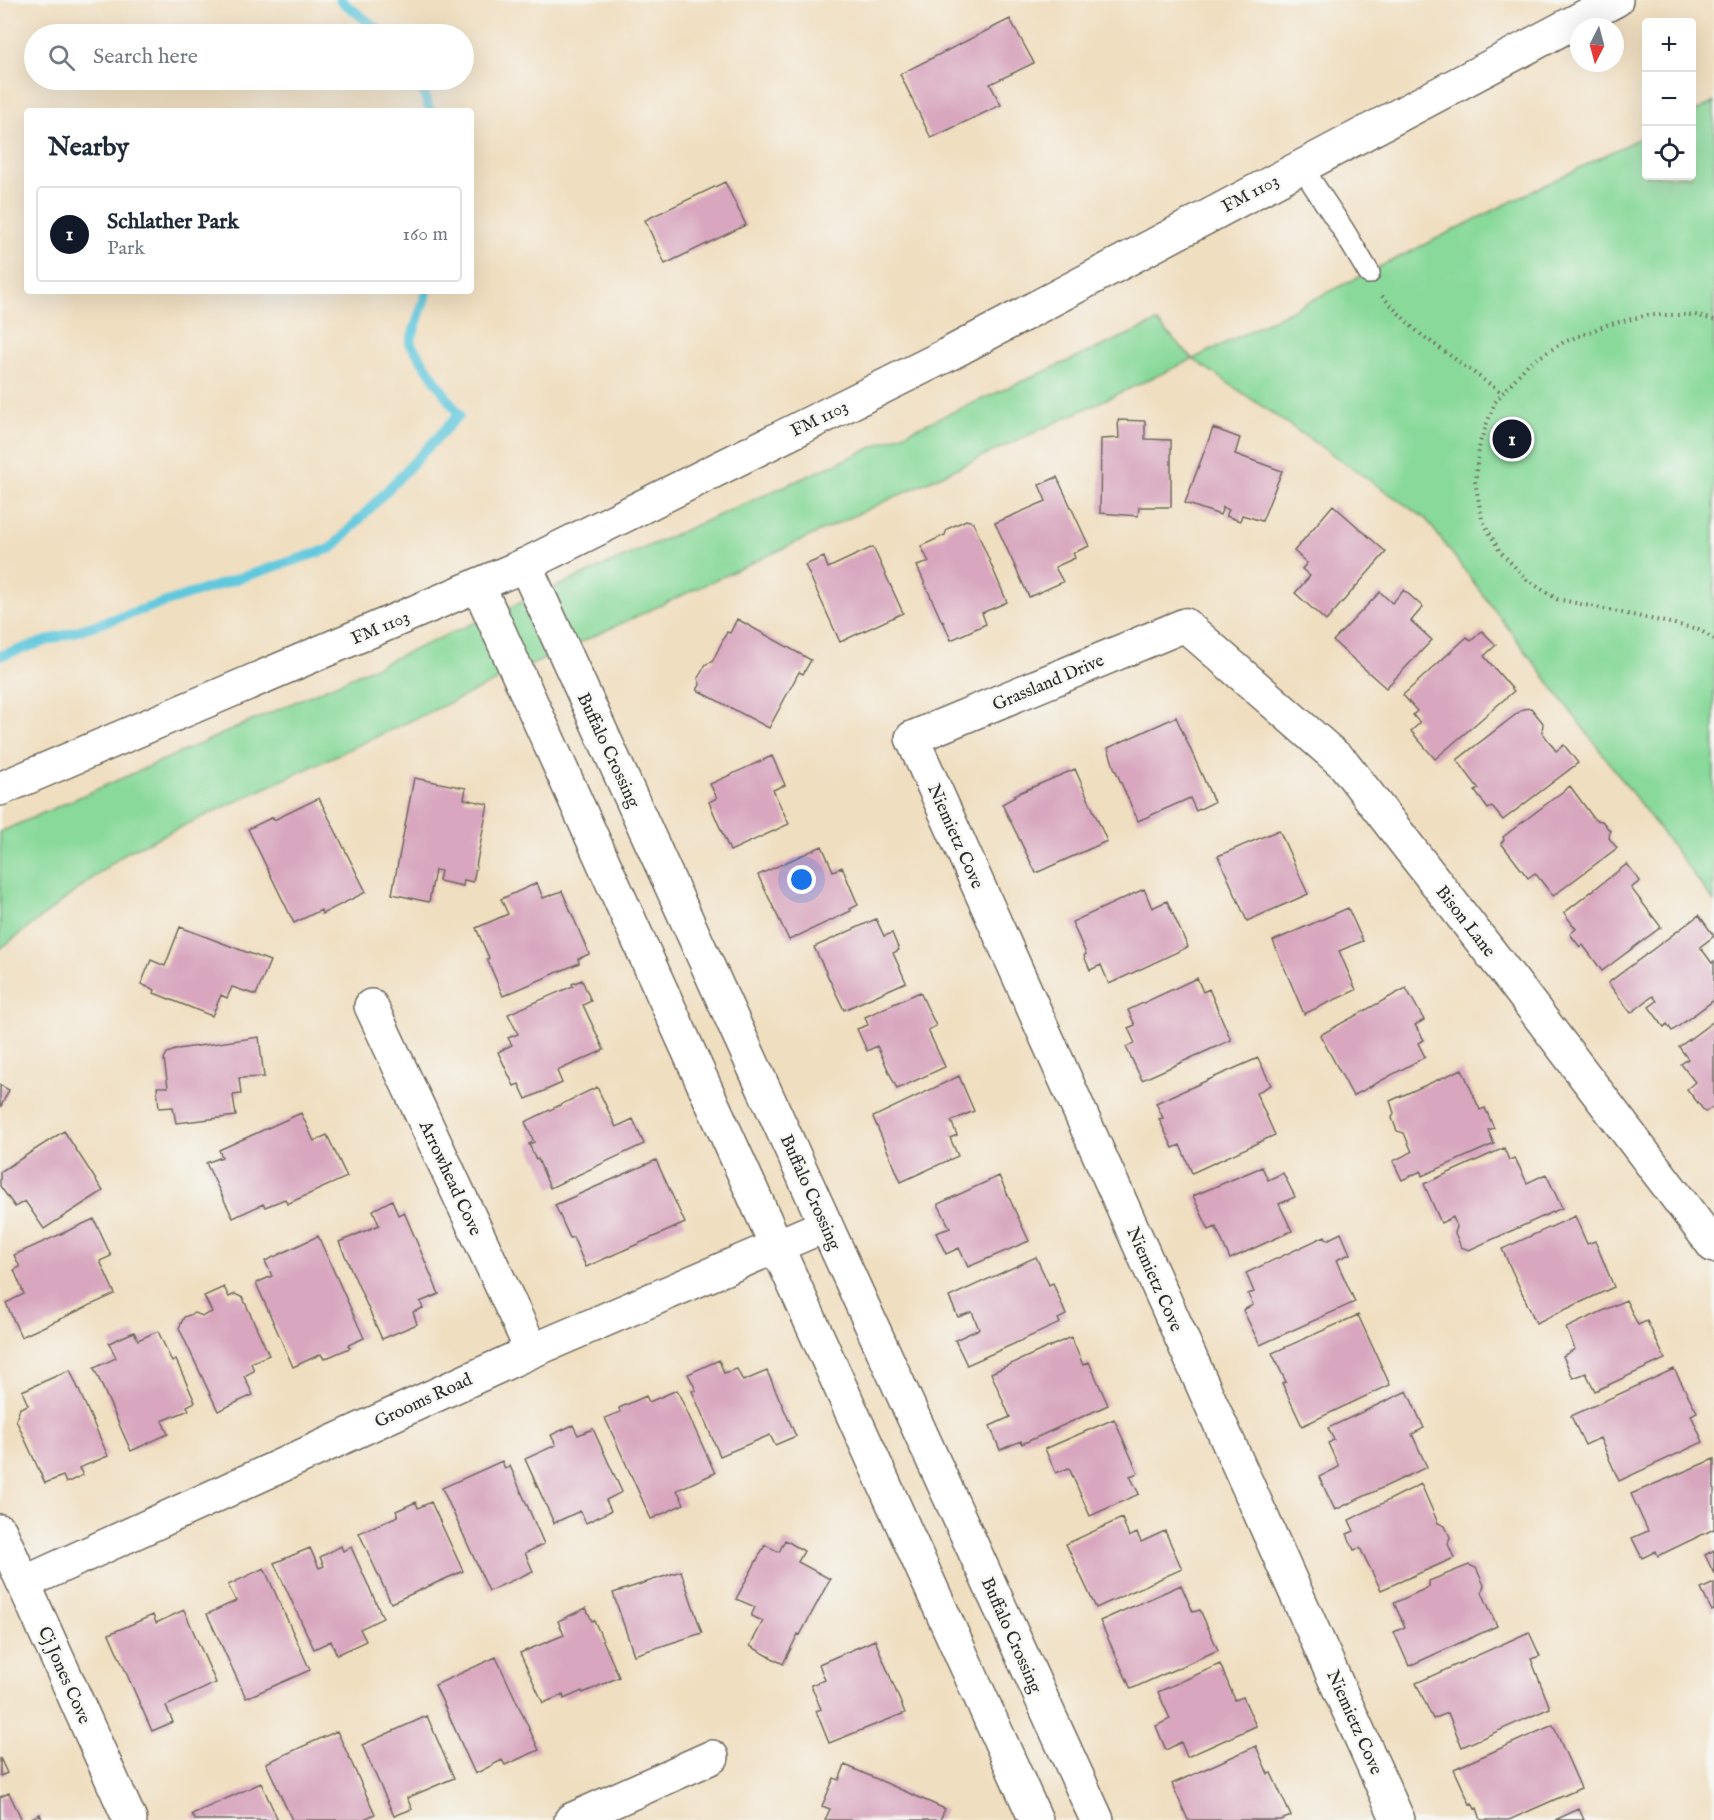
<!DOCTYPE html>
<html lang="en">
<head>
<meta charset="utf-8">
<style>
	:root { --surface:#fff; --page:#f6f6f7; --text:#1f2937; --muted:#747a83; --line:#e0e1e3; --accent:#111827 }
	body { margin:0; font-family:"IM FELL English",serif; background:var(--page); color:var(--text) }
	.controls { position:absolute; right:18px; top:18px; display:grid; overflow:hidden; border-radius:6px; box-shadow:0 6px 24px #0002 }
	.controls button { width:54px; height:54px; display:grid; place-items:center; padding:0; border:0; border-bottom:2px solid var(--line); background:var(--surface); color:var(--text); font:30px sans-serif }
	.compass { position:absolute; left:1570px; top:18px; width:54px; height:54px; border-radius:50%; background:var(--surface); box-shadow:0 6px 24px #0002; rotate:186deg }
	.you { position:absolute; left:802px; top:880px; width:21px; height:21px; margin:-15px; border:4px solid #fff; border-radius:50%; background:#1a73e8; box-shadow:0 0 0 9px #1a73e833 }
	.badge { display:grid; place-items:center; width:39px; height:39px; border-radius:50%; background:var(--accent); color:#fff; font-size:20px; font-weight:700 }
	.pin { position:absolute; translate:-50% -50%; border:3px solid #fff; box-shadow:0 2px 6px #0006 }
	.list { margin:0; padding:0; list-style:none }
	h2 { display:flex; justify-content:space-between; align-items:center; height:78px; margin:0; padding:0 24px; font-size:26px }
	h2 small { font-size:20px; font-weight:400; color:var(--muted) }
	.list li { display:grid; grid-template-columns:39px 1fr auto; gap:18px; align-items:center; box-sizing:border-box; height:96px; margin:0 12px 12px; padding:0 12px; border:2px solid var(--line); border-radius:6px }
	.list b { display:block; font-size:22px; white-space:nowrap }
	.list p { margin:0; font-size:20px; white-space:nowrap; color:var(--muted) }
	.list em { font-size:20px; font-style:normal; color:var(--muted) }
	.icon { flex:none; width:33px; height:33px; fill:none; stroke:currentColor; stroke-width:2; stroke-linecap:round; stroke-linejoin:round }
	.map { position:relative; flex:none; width:1714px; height:1820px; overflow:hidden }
	.search { position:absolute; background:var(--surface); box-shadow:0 6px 24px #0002; left:24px; top:24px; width:450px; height:66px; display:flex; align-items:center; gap:15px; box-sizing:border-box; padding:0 21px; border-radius:33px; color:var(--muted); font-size:22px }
	.panel { position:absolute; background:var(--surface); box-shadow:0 6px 24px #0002; left:24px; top:108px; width:450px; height:186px; border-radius:6px }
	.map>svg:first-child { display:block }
</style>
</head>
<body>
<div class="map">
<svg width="1714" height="1820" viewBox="0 0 1714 1820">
	<rect width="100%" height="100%" fill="#f6f6f2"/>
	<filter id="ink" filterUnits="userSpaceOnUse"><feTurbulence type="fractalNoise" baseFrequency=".0167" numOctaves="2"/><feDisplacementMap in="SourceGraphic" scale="12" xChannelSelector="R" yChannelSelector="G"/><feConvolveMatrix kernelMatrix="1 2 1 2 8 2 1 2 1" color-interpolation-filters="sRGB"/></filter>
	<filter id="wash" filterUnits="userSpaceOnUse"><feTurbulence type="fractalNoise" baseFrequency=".008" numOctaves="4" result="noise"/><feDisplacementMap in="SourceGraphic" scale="24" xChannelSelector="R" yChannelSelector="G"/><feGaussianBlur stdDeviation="1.35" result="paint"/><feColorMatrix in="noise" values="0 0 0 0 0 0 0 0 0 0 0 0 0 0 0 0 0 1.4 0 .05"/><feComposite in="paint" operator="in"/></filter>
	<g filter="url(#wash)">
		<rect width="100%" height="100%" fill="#f0dec0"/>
		<path fill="#88d99a" stroke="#5a8262" stroke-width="1.5" d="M1714,102V902L1426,519L1193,359L127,852L0,949V832L1157,322L1193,359L1646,135V176H1692V113Z"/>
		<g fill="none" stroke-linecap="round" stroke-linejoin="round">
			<path stroke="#61c8dd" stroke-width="10" d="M340,0L384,34
				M419,80L430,111
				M0,656L332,548L459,415L410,343L427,291"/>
		</g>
		<g id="blocks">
			<path fill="#d8a6be" d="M1010,19L1034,63L990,84L1001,105L931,138L900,74Z
				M725,182L746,225L665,264L645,220Z
				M1118,420L1145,421V439L1171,440V507H1139L1138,516L1100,513L1101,439L1119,438Z
				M1213,428L1240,438L1235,454L1282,471L1262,521L1242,515L1240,521L1226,516L1229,510L1223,507L1220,515L1185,503Z
				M1057,477L1089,546L1073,553L1075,558L1055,567L1063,582L1029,597L995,523L1046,501L1039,485Z
				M1333,505L1386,552L1326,621L1295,593L1310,576L1302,569L1307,563L1294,551Z
				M966,520L973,522L1007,602L982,613L986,624L951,640L943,621L942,622L917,566L929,562L921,546L945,535L947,529Z
				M873,547L903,613L840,642L805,565L824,557L828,568Z
				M1404,590L1423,607L1411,621L1432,640L1386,688L1333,641L1380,592L1392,603Z
				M737,619L811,660L803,674L799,672L769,728L697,690L700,685L698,678L706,664L712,662L727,632L730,633Z
				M1482,631L1496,645L1484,656L1514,691L1435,759L1411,731L1420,723L1413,715L1417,711L1403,695L1467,637L1471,641Z
				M1531,708L1543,723L1542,732L1556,751L1564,745L1578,763L1503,820L1492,807L1488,809L1475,791L1479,789L1457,760L1523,709Z
				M1176,717L1214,802L1196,811L1190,798L1138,821L1114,767L1108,748Z
				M772,756L785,785L773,790L789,824L730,851L709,802L717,798L710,784Z
				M1075,769L1107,841L1036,873L1002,804L1015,797L1014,795Z
				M414,778L466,788L464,799L488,804L473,882L464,880L463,886L439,881L441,871L435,870L429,902L392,894Z
				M1570,786L1595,820L1602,821L1610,831L1609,838L1617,848L1553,896L1535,873L1528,878L1501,843L1504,840L1503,837Z
				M319,798L366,892L322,914L321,910L294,923L248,829L273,817L274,820Z
				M1279,830L1308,894L1247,921L1218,856Z
				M822,846L833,871L842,867L858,905L850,909L851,911L789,940L758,875Z
				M1627,864L1640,881L1631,888L1661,927L1602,971L1583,945L1580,947L1570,934L1576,929L1564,913Z
				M537,883L543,898L562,891L589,954L578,959L579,963L503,996L487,959L489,958L476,928L508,914L501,899Z
				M1144,889L1152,908L1167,901L1188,947L1109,984L1101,965L1090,970L1084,956L1086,954L1072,922Z
				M1348,908L1363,941L1339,951L1356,990L1304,1014L1273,941Z
				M1699,915L1714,936L1700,947L1712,963L1714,961V1000L1672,1031L1667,1024L1664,1027L1649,1007L1657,1001L1653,996L1631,1013L1608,983Z
				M876,919L884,936L892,933L899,950L893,953L906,982L844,1010L814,947Z
				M180,927L270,961L256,995L232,987L227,998L221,995L212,1016L154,993L155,990L141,984L151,960L165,966Z
				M1197,978L1203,992L1209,989L1231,1040L1142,1080L1126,1047L1135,1043L1128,1028L1135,1025L1128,1010Z
				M582,980L591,1001L583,1005L604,1050L557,1071L562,1083L526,1099L519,1084L514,1086L498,1052L512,1045L508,1038L518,1034L508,1014L573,986L572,984Z
				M1406,988L1424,1020L1415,1025L1424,1040L1418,1043L1425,1057L1353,1096L1320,1035Z
				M920,992L936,1026L928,1030L945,1067L897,1089L877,1046L867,1051L857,1029L868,1025L865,1017Z
				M1714,1021V1106L1705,1112L1687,1089L1695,1082L1681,1064L1688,1059L1679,1047Z
				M259,1037L264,1077L239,1078L241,1094L233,1095L236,1116L176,1123L173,1107L159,1108L157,1087H168L164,1059L167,1053L178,1049Z
				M1258,1058L1271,1085L1256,1093L1275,1135L1192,1173L1180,1145L1173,1148L1159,1119L1163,1118L1156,1103Z
				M1462,1069L1480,1110L1485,1108L1494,1128L1488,1130L1494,1144L1422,1176L1421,1171L1402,1180L1393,1161L1412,1152L1404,1133L1397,1131L1392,1118L1394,1113L1390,1101Z
				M959,1076L974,1111L951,1121L957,1135L950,1138L958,1156L901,1182L873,1117Z
				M0,1085L9,1090L0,1108Z
				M597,1087L616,1127L633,1119L644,1144L550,1188L538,1159L536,1160L529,1144L534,1142L525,1122Z
				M301,1113L314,1141L327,1135L347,1177L287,1204L285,1199L265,1207L263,1204L233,1218L206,1163L222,1157L219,1150Z
				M64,1131L103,1191L44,1229L25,1201L15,1207L0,1186V1172Z
				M1504,1148L1509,1160L1515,1158L1527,1183L1546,1174L1562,1208L1469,1250L1461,1247L1455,1233L1457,1227L1453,1217L1441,1223L1424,1184Z
				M656,1160L685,1223L586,1267L573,1237L570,1238L555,1205Z
				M1262,1167L1268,1180L1283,1173L1295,1197L1279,1204L1292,1231L1230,1259L1216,1227L1209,1230L1193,1196Z
				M999,1176L1029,1241L968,1267L959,1248L946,1254L936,1233L950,1228L938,1204Z
				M392,1200L398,1215L404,1212L439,1294L420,1302L423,1308L413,1312L417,1324L382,1339L339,1242L379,1225L373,1210Z
				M1575,1216L1587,1244L1595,1241L1614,1287L1536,1323L1502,1249Z
				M94,1219L111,1256L100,1261L115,1294L21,1337L6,1303L24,1294L14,1270L20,1267L14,1255Z
				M1341,1233L1350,1254L1336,1260L1355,1302L1260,1345L1243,1310L1253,1305L1248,1294L1254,1292L1246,1273L1325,1236L1327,1240Z
				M318,1236L364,1338L348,1345L350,1348L324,1359L321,1354L293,1367L256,1283L272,1276L265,1261Z
				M1036,1257L1049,1285L1053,1283L1066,1315L1058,1319L1060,1323L967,1365L955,1340L979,1329L972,1312L958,1317L949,1297Z
				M224,1287L229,1297L235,1294L243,1298L269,1355L251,1363L254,1371L244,1376L253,1395L218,1411L179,1328L184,1317L194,1313L203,1316L212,1312L204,1296Z
				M1626,1300L1638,1325L1647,1321L1665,1359L1595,1391L1586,1373L1573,1378L1563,1356L1575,1349L1566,1328Z
				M1358,1315L1390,1385L1302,1426L1282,1383L1286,1382L1272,1353Z
				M158,1331L172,1362L176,1360L195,1402L187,1406L189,1410L162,1421L168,1434L131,1451L94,1368L116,1358L109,1343L134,1332L138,1340Z
				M1071,1337L1083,1365L1089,1362L1108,1405L1022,1444L1021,1441L1000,1450L990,1426L1010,1417L991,1373Z
				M719,1360L724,1373L737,1369L743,1381L767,1371L796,1436L775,1445L770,1435L720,1456L692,1391L696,1390L688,1374Z
				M1674,1369L1697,1412L1691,1415L1703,1442L1619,1481L1600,1438L1585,1445L1571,1416Z
				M70,1370L108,1456L79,1468L83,1475L66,1483L63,1476L45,1483L16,1420L20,1408L28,1405L22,1391Z
				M677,1390L715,1473L677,1490L684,1504L651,1519L605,1418L620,1412L619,1408L646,1396L649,1402Z
				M1407,1391L1424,1428L1412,1434L1427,1467L1335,1510L1319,1477L1339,1467L1328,1443L1334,1440L1328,1428Z
				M1114,1419L1138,1473L1130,1476L1139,1494L1090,1516L1069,1468L1056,1473L1045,1449Z
				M573,1425L578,1435L593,1429L622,1492L606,1500L611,1511L586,1523L580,1511L554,1523L525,1459L556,1445L551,1435Z
				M1714,1459V1529L1658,1556L1656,1551L1642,1558L1632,1538L1648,1531L1631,1494Z
				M502,1461L505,1469L510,1466L544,1544L525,1553L533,1571L489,1591L442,1488Z
				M1421,1484L1438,1523L1445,1526L1450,1537L1448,1544L1454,1558L1381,1590L1360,1548L1354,1550L1347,1534L1354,1531L1349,1520Z
				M416,1502L418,1508L431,1502L463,1571L391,1603L359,1533L398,1516L396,1511Z
				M1122,1518L1129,1537L1137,1533L1141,1542L1165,1531L1182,1569L1096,1608L1066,1544Z
				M785,1540L804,1551L798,1562L830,1579L800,1635L798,1634L783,1664L750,1646L763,1621L751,1616L755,1607L736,1599L765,1545L779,1552Z
				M341,1546L343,1551L351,1547L383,1618L360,1629L366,1641L337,1655L331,1641L314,1649L274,1563L310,1548L319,1568L324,1566L320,1557Z
				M1714,1550V1574L1705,1555Z
				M1469,1565L1476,1568L1484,1585L1482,1592L1497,1626L1409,1666L1394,1632L1405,1627L1394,1603L1429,1587V1581Z
				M264,1568L310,1670L246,1698L207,1614L236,1601L228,1585Z
				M681,1571L702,1633L634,1655L613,1593Z
				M1714,1583V1610L1712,1611L1701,1589Z
				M1181,1585L1193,1612L1200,1610L1218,1650L1131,1689L1100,1621Z
				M586,1608L592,1621L594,1620L619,1677L583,1693L582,1691L564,1699L563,1695L543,1703L520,1653L564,1635L558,1621Z
				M184,1610L216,1683L166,1706L173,1722L152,1731L109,1634L153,1615L156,1623Z
				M1529,1632L1540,1656L1531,1659L1550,1708L1462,1747L1448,1713L1433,1719L1416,1683Z
				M875,1640L905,1713L829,1743L816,1711L821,1709L811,1685L825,1680L819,1664Z
				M496,1657L539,1750L505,1765L502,1760L475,1774L435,1685Z
				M1220,1664L1235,1700L1243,1697L1256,1726L1187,1757L1181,1742L1166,1750L1156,1726L1170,1719L1158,1692Z
				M427,1716L454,1778L407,1798L412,1809L394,1816L362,1745Z
				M1553,1725L1581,1788L1509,1820H1481L1477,1808L1475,1809L1472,1803L1470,1804L1454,1769Z
				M337,1731L375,1814L362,1820H292L266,1763Z
				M1256,1746L1268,1774L1271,1773L1291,1816L1281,1820H1188L1172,1784Z
				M0,1758L7,1773L0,1776Z
				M845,1765L945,1809L940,1820H825L830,1809L822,1806L834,1778L839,1780Z
				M261,1783L278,1820H195L192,1814Z
				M9,1793L22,1820H0V1797Z
				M1579,1809L1584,1820H1555Z
				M40,1814L42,1820H27Z"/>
		</g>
	</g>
	<g filter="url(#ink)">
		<use href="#blocks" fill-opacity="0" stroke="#706a5f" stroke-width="1.5"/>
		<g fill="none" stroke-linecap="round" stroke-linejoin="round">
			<defs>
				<path id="service" d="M1301,166L1342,228L1369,273"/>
				<path id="minor" d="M525,565L1097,1820
					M478,585L1036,1820
					M371,1006L532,1351
					M0,1531L130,1820
					M24,1583L532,1351L826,1225
					M571,1820L712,1757
					M1398,1820L912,738L1185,625L1344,764L1518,988L1714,1246"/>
				<path id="secondary" d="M0,789L525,565L945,356L1616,0"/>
			</defs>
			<use href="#service" stroke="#706a5f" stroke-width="24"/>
			<use href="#minor" stroke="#706a5f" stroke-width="36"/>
			<use href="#secondary" stroke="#706a5f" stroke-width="36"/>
			<path stroke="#706a5f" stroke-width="4" stroke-dasharray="1.5 4.5" stroke-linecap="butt" d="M1382,296L1415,330L1503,394
				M1714,320L1695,315H1648L1607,325L1564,342L1528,364L1495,402L1480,442L1475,481L1482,519L1499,550L1527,580L1557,599L1698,629L1714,639"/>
			<use href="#service" stroke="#fff" stroke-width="21"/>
			<use href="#minor" stroke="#fff" stroke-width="33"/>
			<use href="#secondary" stroke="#fff" stroke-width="33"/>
		</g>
	</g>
	<g text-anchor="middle" stroke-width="5" stroke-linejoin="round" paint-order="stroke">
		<g font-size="18" fill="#2b2b2b" stroke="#f6f6f2">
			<text transform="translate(1250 193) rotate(-28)" y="6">FM 1103</text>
			<text transform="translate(819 418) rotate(-26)" y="6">FM 1103</text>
			<text transform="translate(380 627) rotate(-23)" y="6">FM 1103</text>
			<text transform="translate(1048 682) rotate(-23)" y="6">Grassland Drive</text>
			<text transform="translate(609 750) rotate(65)" y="6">Buffalo Crossing</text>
			<text transform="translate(956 836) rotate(66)" y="6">Niemietz Cove</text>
			<text transform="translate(1466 921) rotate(52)" y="6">Bison Lane</text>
			<text transform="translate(451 1178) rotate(65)" y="6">Arrowhead Cove</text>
			<text transform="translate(811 1192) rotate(66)" y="6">Buffalo Crossing</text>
			<text transform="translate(1155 1279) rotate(66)" y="6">Niemietz Cove</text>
			<text transform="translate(423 1400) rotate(-25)" y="6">Grooms Road</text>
			<text transform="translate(1012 1635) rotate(66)" y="6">Buffalo Crossing</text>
			<text transform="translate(65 1675) rotate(66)" y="6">Cj Jones Cove</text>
			<text transform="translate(1355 1722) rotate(66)" y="6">Niemietz Cove</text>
		</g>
	</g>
</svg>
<div class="controls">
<button>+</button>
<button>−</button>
<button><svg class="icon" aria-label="locate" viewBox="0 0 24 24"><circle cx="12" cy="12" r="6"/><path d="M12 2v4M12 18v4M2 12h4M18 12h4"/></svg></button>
</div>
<svg class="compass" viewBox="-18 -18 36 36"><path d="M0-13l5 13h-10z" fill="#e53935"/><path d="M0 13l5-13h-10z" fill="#747a83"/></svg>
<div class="you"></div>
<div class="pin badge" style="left:1512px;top:439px">1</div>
<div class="search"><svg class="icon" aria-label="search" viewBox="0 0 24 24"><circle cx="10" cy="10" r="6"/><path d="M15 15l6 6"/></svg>Search here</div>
<section class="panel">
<h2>Nearby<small></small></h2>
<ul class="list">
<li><span class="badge">1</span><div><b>Schlather Park</b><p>Park</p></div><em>160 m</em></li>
</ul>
</section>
</div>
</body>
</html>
